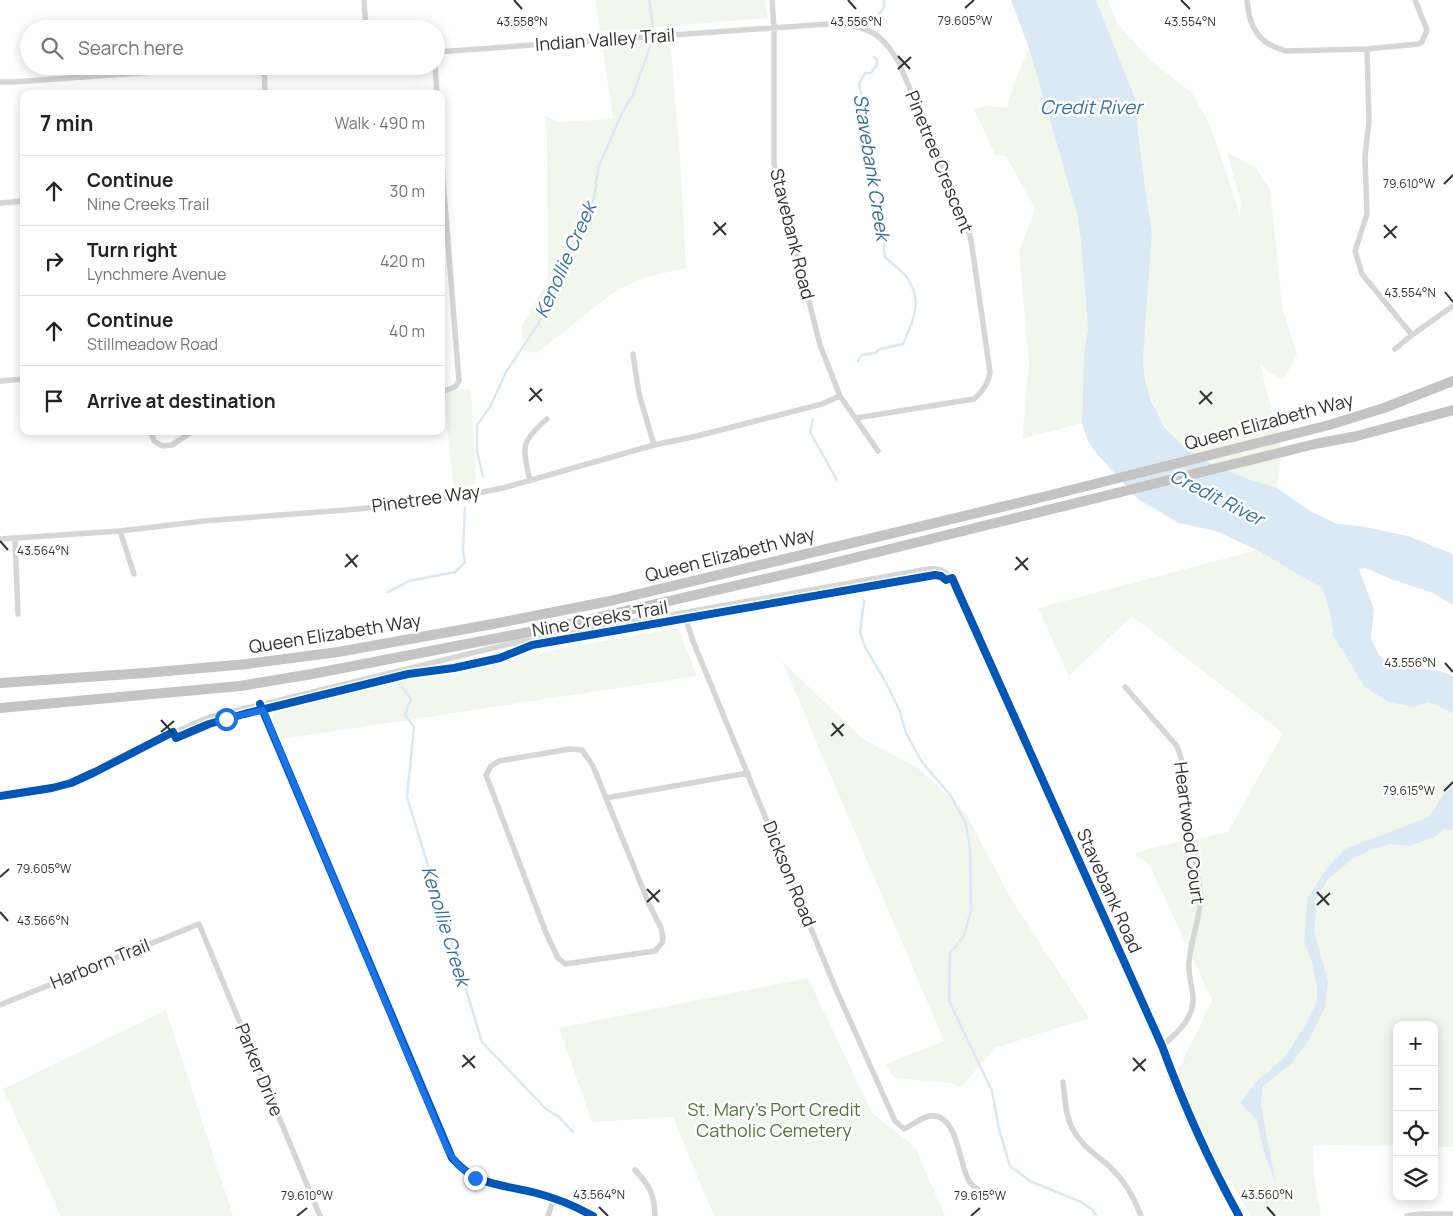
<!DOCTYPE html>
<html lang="en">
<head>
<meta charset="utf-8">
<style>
	:root { --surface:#fff; --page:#f2f2f2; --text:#222; --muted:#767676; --line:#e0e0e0 }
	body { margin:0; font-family:Manrope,sans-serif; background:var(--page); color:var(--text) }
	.controls { position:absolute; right:15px; bottom:15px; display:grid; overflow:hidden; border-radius:10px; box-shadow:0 2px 12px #0003 }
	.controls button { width:45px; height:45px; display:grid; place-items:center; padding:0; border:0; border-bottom:1px solid var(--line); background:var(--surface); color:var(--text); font:25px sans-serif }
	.stop { position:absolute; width:15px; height:15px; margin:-11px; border:4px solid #1a73e8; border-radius:50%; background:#fff }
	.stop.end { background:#1a73e8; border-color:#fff; box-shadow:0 1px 5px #0008 }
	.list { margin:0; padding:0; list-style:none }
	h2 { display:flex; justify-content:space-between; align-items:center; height:65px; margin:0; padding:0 20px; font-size:21px }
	h2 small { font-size:16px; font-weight:400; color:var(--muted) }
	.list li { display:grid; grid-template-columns:32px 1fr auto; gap:15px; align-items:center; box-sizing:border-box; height:70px; padding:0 20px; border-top:1px solid var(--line) }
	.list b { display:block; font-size:19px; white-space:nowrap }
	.list p { margin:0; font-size:16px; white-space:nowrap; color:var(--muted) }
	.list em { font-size:16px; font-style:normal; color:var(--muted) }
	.icon { flex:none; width:28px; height:28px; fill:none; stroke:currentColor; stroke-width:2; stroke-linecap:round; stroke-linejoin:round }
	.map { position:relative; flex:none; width:1453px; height:1216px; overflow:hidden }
	.search { position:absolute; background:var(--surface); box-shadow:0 2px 12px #0003; left:20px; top:20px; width:425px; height:55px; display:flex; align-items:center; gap:12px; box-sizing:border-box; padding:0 18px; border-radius:28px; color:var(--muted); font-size:19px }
	.panel { position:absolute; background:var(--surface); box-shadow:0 2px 12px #0003; left:20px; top:90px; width:425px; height:345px; border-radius:10px }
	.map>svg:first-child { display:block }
</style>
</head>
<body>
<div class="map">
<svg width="1453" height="1216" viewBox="0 0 1453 1216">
	<rect width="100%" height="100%" fill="#fff"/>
	<path fill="#f2f7ee" d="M595,0H765L768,18L600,32Z
		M1096,0H1108L1117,23L1150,60L1192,93L1210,125L1237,205L1239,218L1241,205L1227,152L1256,168L1270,189L1283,310L1297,355L1283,380L1268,372L1260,364L1282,452L1277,488C1203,465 1152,446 1143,360L1152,233L1141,158L1135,98Z
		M670,38L680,155L686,268L643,278L614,292L537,353L524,351L521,327L548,281L547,139L545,116L558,122L613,119L602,44Z
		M1029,48L1077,214L1081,242L1088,330L1084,353L1082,423L1022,439L1029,364L1019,252L1035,209L1006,156L995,155L974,109L986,106L1007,108L1012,89Z
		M471,388L476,484L454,488L443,393Z
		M1257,550L1323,589L1331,617L1333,636L1365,687L1414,707L1429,702L1453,713V1147H1434V1025H1397V1146L1313,1145L1314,1177L1321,1216H1250L1231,1180L1218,1185L1166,1076L1181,1065L1212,1000L1150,866L1135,854L1154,847L1228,832L1283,733L1132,616L1069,676L1038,608Z
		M678,628L697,676L282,739L272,718L275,712L460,666Z
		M782,661L863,739L918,768L965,812L1010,897L1089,1018L995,1048L961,1087L950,1083L894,1078L886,1064L944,1041Z
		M808,978L872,1113L915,1147L945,1216H714L673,1117L592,1122L559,1028Z
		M166,1010L233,1216H61L3,1089Z"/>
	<path fill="#dbe9f5" d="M1011,0H1096L1135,98L1141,158L1152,233L1143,360L1145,378L1151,401L1165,428L1182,445L1205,461L1248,479L1277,488L1310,511L1337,524L1360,526L1408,536L1453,554V605L1433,593L1391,579L1365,568L1359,569L1374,609L1371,639L1379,655L1391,666L1440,671L1453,676V713L1429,702L1414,707L1388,702L1365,687L1333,636L1331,617L1323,589L1257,550L1216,531L1179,523L1139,500L1097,454L1088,441L1082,423L1084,353L1088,330L1081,242L1077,214L1029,48Z
		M1453,786V830L1444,829L1435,837L1409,846L1391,844L1370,850L1351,860L1328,879L1315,899L1316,915L1314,931L1328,981L1325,1007L1310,1038L1292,1063L1262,1087L1261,1105L1276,1184L1263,1150L1257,1120L1240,1103L1258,1080L1283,1059L1306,1024L1317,1001V986L1312,962L1304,942L1306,916L1308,897L1329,865L1345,849L1429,817L1442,796Z"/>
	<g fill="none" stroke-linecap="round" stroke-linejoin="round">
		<path stroke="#dbe9f5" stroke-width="2.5" d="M649,0L653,28
			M877,17L884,7V0
			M858,361L862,355L875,353L880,349L903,344C913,321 923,302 908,279C903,271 892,264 885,257L877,178L859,83L865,73H871L877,65V60L874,57
			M813,419L810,432L837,480
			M483,477L477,451V425L490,407L506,372L537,326L553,297L583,219L594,199L598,168L623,111L633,95L653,38
			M388,592L409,581L455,572L465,562L463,551L465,508
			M864,601L860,632L865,647L884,679L899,709L906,733L922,762L951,796L966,824L970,849L971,910L964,936L950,953L949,1001L992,1091L999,1129L1010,1166L1030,1181L1081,1202L1093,1210L1096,1216
			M402,687L411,699L405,715L414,727L407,797L482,1042L546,1109L559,1117L573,1132"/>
		<path stroke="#d6d6d6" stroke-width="5.5" d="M364,0L366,29
			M772,0L774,28V163L820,345L840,396L878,451
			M1247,0C1249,28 1259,44 1286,51L1367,49L1418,44L1422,42L1427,30L1415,0
			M1367,49L1369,121L1365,157L1367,214L1355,251L1362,274L1412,335
			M436,52L841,23C873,29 883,35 899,63L965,219L971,240L990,372C989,383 982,392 974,399L856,418
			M264,66L265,94
			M435,66L437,94
			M0,82H14L236,66
			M441,154L459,381L455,387L441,392
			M0,203L24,201
			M1395,349L1412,335L1453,306
			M633,354L639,394L654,445
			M0,381L24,379
			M151,431L154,441L162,446L172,445L193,431
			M530,481C523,447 519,443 547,419
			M120,531L134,574
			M0,539L120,531L204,521L358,509L412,503L467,495L503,488L654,445L697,436L822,404L840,396
			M15,539L18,614
			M684,613L693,641L835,987L895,1121L904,1129C912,1125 921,1118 929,1116C958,1111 959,1165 969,1181C973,1188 983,1193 991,1197
			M1125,687L1177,746L1181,758L1201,899C1199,920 1191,941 1189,962C1188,974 1192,985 1193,997C1194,1019 1177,1033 1162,1046
			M260,704L452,1158C477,1187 502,1184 536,1193C556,1198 575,1206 593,1216
			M570,749L582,750L593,766L649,904L661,928L663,937L662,943L655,951L565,964L558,958L546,933L486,775L491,766L499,761Z
			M0,796C24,792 49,791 71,782C119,765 162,735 210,717L509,644L928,569C952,567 955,585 964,603L1162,1046C1184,1106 1208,1160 1239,1216
			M606,798L748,773
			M0,1005L199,924L320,1216
			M1063,1082C1065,1097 1065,1114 1072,1128C1083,1148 1095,1153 1110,1167C1125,1181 1134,1197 1141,1216
			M635,1170C649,1185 655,1195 655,1216
			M548,1216L554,1198
			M1407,1216L1420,1214H1453"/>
		<path stroke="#c4c4c4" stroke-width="10" d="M0,683L145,673L247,664L338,652L493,624L610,601L1043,497L1329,425L1384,408L1453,381
			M0,708L240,686L312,674L560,626L821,566L1315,444L1357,436L1453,410"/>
		<defs>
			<path id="cycleway" d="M260,704L452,1158C477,1187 502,1184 536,1193C556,1198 575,1206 593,1216
				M0,796L52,788L71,783L95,772L173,732L176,738L209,724L244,714L408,674L454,668L500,658L532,645L935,575L941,576L946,580L952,578L1162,1046C1184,1106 1208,1160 1239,1216"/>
		</defs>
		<use href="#cycleway" stroke="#fff" stroke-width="11"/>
		<use href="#cycleway" stroke="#0057b8" stroke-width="8"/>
	</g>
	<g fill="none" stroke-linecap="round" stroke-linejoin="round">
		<path stroke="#1a73e8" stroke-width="6" d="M226,719L263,710L448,1151L458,1165L475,1178"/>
	</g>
	<path fill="none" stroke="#323232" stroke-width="2" d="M514,0L522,9M848,0L856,9M1181,0L1190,9M965,8L974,0M898,56L910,69M898,69L911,57M1444,184L1453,175M714,222L726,235M1384,225L1396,238M713,235L726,223M1384,238L1397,226M1445,292L1453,302M530,388L542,401M1200,391L1212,404M529,401L542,389M1199,404L1212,392M0,541L8,550M346,554L357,567M1016,557L1028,570M345,567L358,555M1015,570L1028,558M1445,663L1453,672M161,720L173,733M832,723L843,736M161,732L174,721M831,736L844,724M1444,791L1453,782M0,877L9,869M647,889L659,902M1317,892L1329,905M647,902L660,890M1317,905L1330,893M0,912L8,921M463,1055L475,1068M1133,1058L1145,1071M462,1067L475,1056M1133,1071L1146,1059M599,1207L608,1216M1267,1207L1275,1216M297,1216L307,1208M971,1216L980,1208"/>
	<g text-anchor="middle" stroke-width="5" stroke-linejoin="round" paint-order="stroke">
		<g font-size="18" fill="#323232" stroke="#fff">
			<text transform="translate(605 40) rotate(-4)" y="6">Indian Valley Trail</text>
			<text transform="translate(939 162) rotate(68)" y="6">Pinetree Crescent</text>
			<text transform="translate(792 234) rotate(76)" y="6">Stavebank Road</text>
			<text transform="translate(1269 422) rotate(-15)" y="6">Queen Elizabeth Way</text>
			<text transform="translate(426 499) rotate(-8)" y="6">Pinetree Way</text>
			<text transform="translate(730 555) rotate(-14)" y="6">Queen Elizabeth Way</text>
			<text transform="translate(600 619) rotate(-10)" y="6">Nine Creeks Trail</text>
			<text transform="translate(335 634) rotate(-9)" y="6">Queen Elizabeth Way</text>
			<text transform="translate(1189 833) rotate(83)" y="6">Heartwood Court</text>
			<text transform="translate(789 874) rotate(68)" y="6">Dickson Road</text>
			<text transform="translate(1109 891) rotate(66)" y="6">Stavebank Road</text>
			<text transform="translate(100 964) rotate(-22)" y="6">Harborn Trail</text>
			<text transform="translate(259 1070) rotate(68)" y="6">Parker Drive</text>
		</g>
		<g font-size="18" fill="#51743a" stroke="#fff">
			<text x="774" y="1116">St. Mary's Port Credit<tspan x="774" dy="21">Catholic Cemetery</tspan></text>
		</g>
		<g font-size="19" font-style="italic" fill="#36709f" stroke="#fff">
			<text x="1091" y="114">Credit River</text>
			<text transform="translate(872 167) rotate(81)" y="7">Stavebank Creek</text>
			<text transform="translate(565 260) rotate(-66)" y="7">Kenollie Creek</text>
			<text transform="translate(1217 497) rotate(27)" y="7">Credit River</text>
			<text transform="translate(446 926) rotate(73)" y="7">Kenollie Creek</text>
		</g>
	</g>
	<g font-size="12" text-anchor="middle" fill="#323232" stroke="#fff" stroke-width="5" stroke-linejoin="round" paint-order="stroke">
		<text x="965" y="25">79.605°W</text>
		<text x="856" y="26">43.556°N</text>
		<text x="522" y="26">43.558°N</text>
		<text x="1190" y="26">43.554°N</text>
		<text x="1409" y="188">79.610°W</text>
		<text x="1410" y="297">43.554°N</text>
		<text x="43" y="555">43.564°N</text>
		<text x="1410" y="667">43.556°N</text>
		<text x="1409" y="795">79.615°W</text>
		<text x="44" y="873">79.605°W</text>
		<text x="43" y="925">43.566°N</text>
		<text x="599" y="1199">43.564°N</text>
		<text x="1267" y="1199">43.560°N</text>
		<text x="307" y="1200">79.610°W</text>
		<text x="980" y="1200">79.615°W</text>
	</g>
</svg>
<div class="controls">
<button>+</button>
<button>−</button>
<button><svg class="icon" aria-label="locate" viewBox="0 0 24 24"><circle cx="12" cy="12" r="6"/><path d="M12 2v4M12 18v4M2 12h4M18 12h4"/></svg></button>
<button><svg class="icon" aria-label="layers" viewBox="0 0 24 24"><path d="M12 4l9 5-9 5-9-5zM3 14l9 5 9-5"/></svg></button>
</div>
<div class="stop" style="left:226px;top:719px"></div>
<div class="stop end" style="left:475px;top:1178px"></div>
<div class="search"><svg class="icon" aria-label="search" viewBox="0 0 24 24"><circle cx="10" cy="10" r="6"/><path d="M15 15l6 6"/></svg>Search here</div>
<section class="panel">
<h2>7 min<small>Walk · 490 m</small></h2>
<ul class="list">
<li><svg class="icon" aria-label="ahead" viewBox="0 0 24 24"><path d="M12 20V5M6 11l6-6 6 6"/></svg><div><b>Continue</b><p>Nine Creeks Trail</p></div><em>30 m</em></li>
<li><svg class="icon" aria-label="right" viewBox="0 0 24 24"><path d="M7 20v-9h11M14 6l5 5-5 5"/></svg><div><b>Turn right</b><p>Lynchmere Avenue</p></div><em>420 m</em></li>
<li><svg class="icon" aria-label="ahead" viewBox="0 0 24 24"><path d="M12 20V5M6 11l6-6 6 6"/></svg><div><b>Continue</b><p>Stillmeadow Road</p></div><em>40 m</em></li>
<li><svg class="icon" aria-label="arrive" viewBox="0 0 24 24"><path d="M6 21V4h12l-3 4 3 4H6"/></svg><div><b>Arrive at destination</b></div></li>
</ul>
</section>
</div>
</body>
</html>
